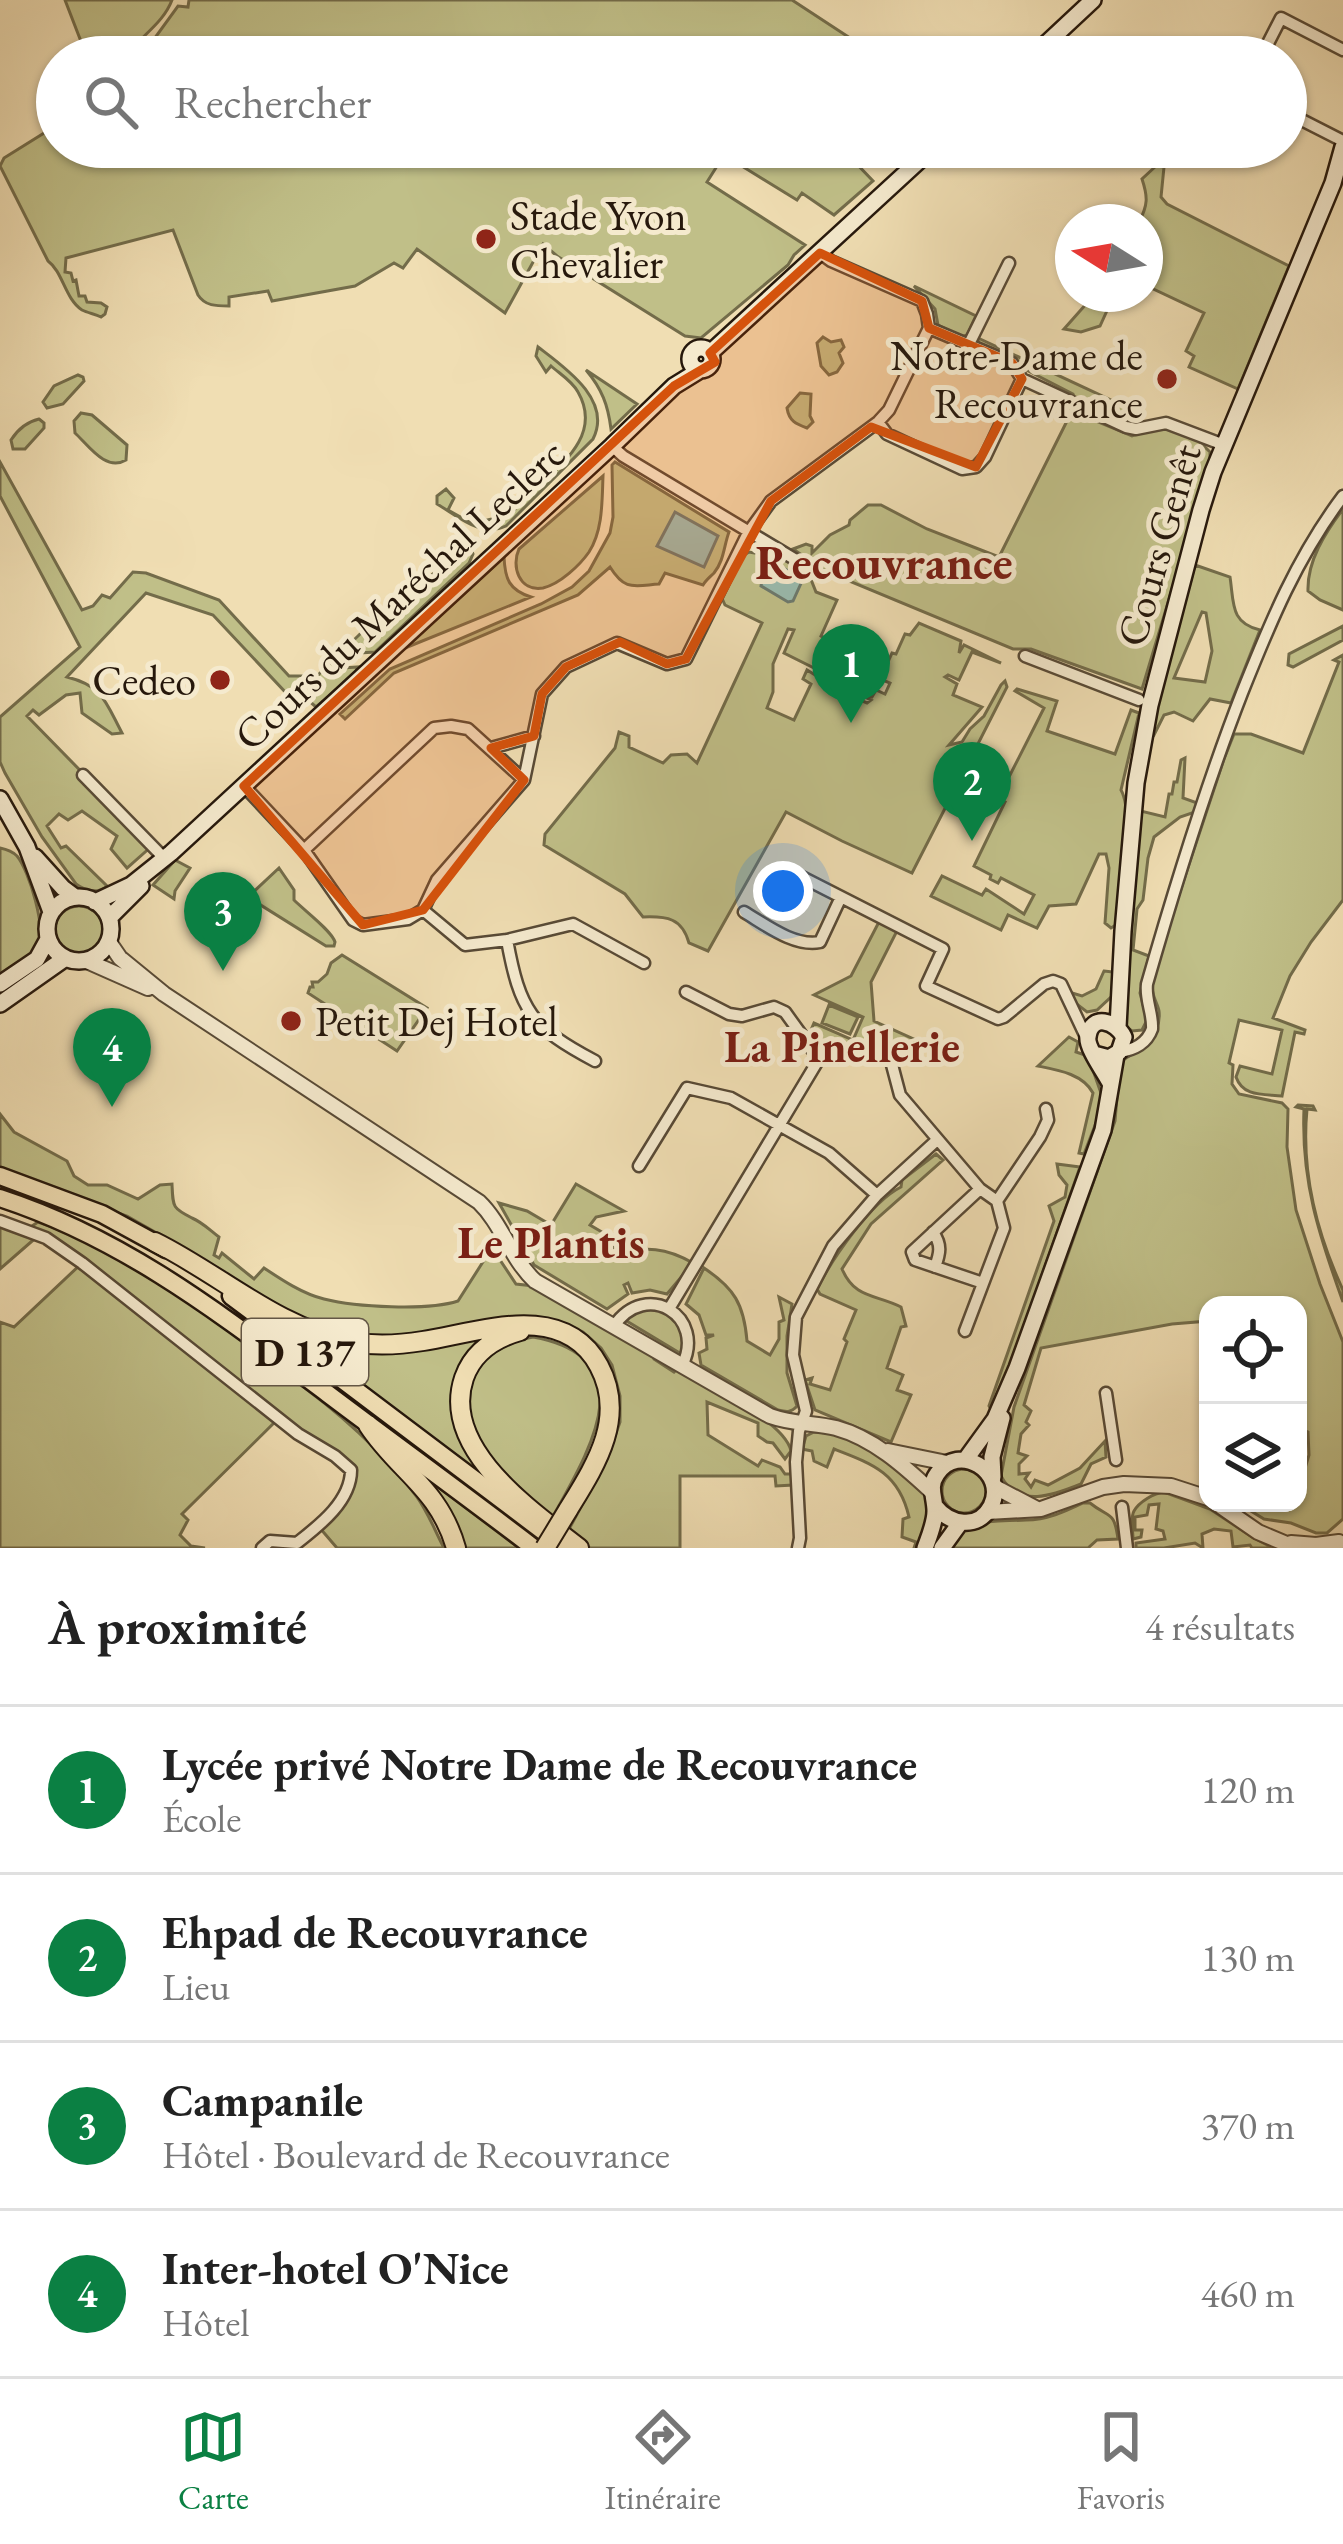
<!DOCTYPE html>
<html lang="fr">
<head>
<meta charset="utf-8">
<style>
	:root { --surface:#fff; --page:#f6f6f6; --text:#222; --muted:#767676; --line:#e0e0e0; --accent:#0b8043 }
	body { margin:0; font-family:"EB Garamond",serif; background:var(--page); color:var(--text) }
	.controls { position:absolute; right:36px; bottom:36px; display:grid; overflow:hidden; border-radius:24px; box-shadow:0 3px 9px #0004 }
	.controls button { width:108px; height:108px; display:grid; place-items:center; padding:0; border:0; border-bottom:3px solid var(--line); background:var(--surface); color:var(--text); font:60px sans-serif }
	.compass { position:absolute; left:1055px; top:204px; width:108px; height:108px; border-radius:50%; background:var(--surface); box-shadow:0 3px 9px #0004; rotate:281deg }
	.you { position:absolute; left:783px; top:891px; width:42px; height:42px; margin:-30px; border:9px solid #fff; border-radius:50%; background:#1a73e8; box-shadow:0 0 0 18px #1a73e833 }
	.badge { display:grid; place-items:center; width:78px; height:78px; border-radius:50%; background:var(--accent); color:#fff; font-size:39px; font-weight:700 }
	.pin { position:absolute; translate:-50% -99px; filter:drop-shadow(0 3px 6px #0008) }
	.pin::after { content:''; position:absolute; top:63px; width:42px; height:36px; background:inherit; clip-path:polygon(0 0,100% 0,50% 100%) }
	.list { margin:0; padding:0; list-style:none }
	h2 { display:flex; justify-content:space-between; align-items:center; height:156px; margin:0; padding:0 48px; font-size:51px }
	h2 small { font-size:39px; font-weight:400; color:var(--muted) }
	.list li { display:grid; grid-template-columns:78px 1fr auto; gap:36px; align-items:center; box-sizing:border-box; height:168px; padding:0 48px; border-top:3px solid var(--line) }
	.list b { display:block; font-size:45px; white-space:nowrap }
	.list p { margin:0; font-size:39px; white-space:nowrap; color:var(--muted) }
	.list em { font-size:39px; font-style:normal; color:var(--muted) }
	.icon { flex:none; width:66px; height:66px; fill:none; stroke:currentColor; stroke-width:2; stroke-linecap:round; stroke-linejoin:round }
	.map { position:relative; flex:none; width:1343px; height:1548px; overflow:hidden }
	.search { position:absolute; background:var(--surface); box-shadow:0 3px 9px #0004; left:36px; right:36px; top:36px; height:132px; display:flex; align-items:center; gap:30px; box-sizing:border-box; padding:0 42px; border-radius:66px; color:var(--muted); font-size:45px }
	.sheet { height:828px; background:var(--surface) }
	nav { display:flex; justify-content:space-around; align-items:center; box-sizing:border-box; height:168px; border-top:3px solid var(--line); background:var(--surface); font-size:33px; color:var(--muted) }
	nav a { display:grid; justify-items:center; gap:6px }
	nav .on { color:var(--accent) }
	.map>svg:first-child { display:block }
</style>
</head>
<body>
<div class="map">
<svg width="1343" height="1548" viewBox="0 0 1343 1548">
	<rect width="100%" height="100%" fill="#f0deb3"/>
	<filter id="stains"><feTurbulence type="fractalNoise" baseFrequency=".00167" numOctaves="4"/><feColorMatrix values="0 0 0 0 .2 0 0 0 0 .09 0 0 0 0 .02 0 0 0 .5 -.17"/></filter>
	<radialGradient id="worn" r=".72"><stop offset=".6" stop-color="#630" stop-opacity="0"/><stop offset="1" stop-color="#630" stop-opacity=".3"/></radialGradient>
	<path fill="#c0bf88" stroke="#736c4a" stroke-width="3" fill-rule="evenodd" d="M65,0H172C163,24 140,36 126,57H87Z
		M189,0H792L879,57H141L178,6L188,7Z
		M57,125V147H859L852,159L873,181L834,215L802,193L797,200L724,155L707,182L805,245L794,255L788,265L701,338L685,336L557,256L543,244L505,313L417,249L403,268L394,263L355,286L272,301L268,291L229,297V306C216,306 205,306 198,295L173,230L66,258L65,272L71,273L73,281L76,280L79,296H85L87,302L101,303L107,307L105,314L101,317C95,314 88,313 82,310C65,299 63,272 48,261L0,166L4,158Z
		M1156,166L1164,167L1161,197L1167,204L1289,266L1238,389L1189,367L1194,356L1186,351L1204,313L1145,285V222H1139C1148,205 1148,197 1142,179Z
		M914,286L976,316L967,335L962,337L938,325L935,309Z
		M1095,294H1103L1110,304L1100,326L1081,332L1064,329Z
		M823,337L831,342L841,340L844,347L839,353L843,363L837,372L829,375L821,366L817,343Z
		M978,338L1143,415L1140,422L1130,423L1076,401L1073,394L978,345Z
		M538,347C564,367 613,400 593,439L506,526C481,538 458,516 437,504V496L446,489L454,498L448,510L480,528L483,521L492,519L498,525C512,512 526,499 539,486C566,461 601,432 578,392C572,381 560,374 551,366L546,372L536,356Z
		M586,370L637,404L611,429C608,405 602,389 586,370Z
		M78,375L83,377L84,381L63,404L47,408L43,402L54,386Z
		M800,393L811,394L810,416L813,422L807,428C796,424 789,421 787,408Z
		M1072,411L1132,436L1161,426L1196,438L1210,452V463L1142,689L1031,649H1013L825,571L793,549L806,544L812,546V553L830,535L849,525L850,520L868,505H881L927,529L999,557Z
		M81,413L92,415L127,445L126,460C106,472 89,446 75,433L74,421Z
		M39,419L44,423V428L25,449H13L11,440C18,429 26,422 39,419Z
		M0,462L82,610L93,606L102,595L110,598L133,572L146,573L219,600L289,676H317L360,634L462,550L459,541L465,535L473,554L469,563L375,652L359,653L342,668L358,667L354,675L316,707L308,700L302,705L289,696L213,615L146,593L67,677C103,686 105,701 122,733L112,734L82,713L80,693L66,695L39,715L33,710L27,716L153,845L127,868L111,849L117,836L82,811L68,820L59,814L47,826L61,848L66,846L107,886C98,894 85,891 76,884L42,837L5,773L0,762V717L80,647L0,496Z
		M615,462L729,532C724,545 724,561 714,573C710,577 706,580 703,585L665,573L659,584C633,586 625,591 610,567L578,595L394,673L345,719L340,714L390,669L541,604L572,587L589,571L610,533L613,517L612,465Z
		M603,476C602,501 603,530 589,552C580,565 560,584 543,588C519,592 511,566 519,549Z
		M1343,509V610L1320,600L1308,591C1307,561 1325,533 1343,509Z
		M770,548L808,572L816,592L837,600L821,636L834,643L822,672L784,653L794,630L788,629L773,664V692L767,708L794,720L811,684L803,679L807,670L846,694L867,703L871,700L847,689L872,697L876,690L885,694L890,683L880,679L892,653L896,654L905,634L910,635L919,623L961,641L959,653L964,645L1001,663L972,652L959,680L948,675L945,677L957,684L953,695L982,707L949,745L962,742L970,729L984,716L1001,685L1005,681L1007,687L912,873L842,841L786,812L708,951L689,943C682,918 667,916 643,917L625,894L544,845L545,834L615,748L619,732L629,736V747L663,763L671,755L687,754L697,763L762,623L725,605L721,596L741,557L749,552L760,554Z
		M504,557C505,579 509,590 531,597L405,648Z
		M1195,565L1230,577C1234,603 1230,623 1260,630L1231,703L1210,699L1193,721L1174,712L1164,715L1154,735L1150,732ZM1202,612L1206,613L1212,651L1205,682L1174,678Z
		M1343,626V640L1293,667L1288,665L1289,654Z
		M1343,655V900L1311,942L1290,976L1273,1018L1305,1030L1304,1034L1295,1032L1282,1096C1263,1094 1243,1097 1236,1077L1240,1066L1272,1074L1282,1030L1239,1020L1229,1063L1233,1065L1232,1084L1239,1094L1282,1103L1288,1109L1287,1147L1296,1210L1320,1284L1343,1342V1519L1327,1533H1316L1291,1523L1264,1519L1238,1503H1267L1292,1508L1294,1503H1298V1491L1309,1455L1308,1432L1298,1428V1414L1304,1412L1305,1358L1298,1350V1305H1208V1321L1172,1324L1041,1348L1024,1405L1031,1411L1026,1422L1029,1425L1021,1434L1018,1453L1027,1456L1019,1464V1474L1029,1473L1025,1479L1031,1487L1035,1480L1048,1485L1080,1468L1105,1441L1106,1457L1091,1464L1081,1484C1054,1495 1018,1509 1001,1476L1014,1407L1115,1121L1120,1062C1139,1050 1162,1037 1159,1011C1158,1005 1154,999 1153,993C1151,987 1153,980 1153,973L1224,759L1234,734H1251L1303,753L1339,662L1334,660Z
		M1017,689L1057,701L1047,731L1115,754L1131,710L1139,713L1121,790C1135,815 1121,892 1119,923L1111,928L1105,923L1109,868L1106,854H1099L1076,904L1049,906L1037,928L1008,915L1001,930L931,896L942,876L982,895L986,889L1024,914L1034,895L1001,878L998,883L990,879L991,875L974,866L1005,802L975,789L981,777L974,772L978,764L1008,779L1044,708L1015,691Z
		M1185,758L1183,798L1200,804L1195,812L1180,817L1154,837L1148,858L1143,900L1137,909L1133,950L1149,956L1140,993L1147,1020L1142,1030L1132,1031L1124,1025L1131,896L1141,811L1165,817L1169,794H1172L1174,782H1177L1181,760Z
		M0,848C5,849 13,852 17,856C29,870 47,930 38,947C31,962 14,968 0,974Z
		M175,860L190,868L175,891L174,899L153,885Z
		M279,868L294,890V900C305,911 332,931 335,942L334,946H326L251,899L249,896Z
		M55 930a24 24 0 1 1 48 0a24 24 0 1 1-48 0Z
		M881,918L899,927L871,982L874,1021L929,1046L890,1051L822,1053L808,1037L814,1023L853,1040L863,1017L814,995L851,976Z
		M342,955L427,1008L397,1051L308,993L310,987H313L312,982H318L327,974L331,963Z
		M1104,971L1113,972L1112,996L1097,1010L1087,1012L1074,1002L1072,993L1082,996L1096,989Z
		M829,1005L858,1017L850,1034L822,1023Z
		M1069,1037L1078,1042L1076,1052L1088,1056L1102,1096L1099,1115L1084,1154L1079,1153L1093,1093C1083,1074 1058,1070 1038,1066Z
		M1298,1105L1313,1106L1315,1110L1307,1109C1301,1171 1317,1234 1343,1290V1302C1319,1235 1301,1181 1304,1109L1296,1107Z
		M0,1114L14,1132L67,1161L74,1176L88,1185H107L138,1199L160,1185L172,1184C173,1207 172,1208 192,1218C202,1222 211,1231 219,1237L214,1255L219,1258L222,1253L254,1279L264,1268C282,1280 303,1294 324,1299C356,1307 427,1311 458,1301L488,1254L498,1257L516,1284L534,1286L653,1355L654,1359L674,1372L677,1369C706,1386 784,1420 791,1451L785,1459L773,1443L767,1442L758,1436V1423L707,1402L708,1435L758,1466L762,1460L780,1467L785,1474H793V1485L776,1486L775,1476H680V1548H590L568,1531L607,1459L620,1422V1396L612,1365L601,1348L583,1332L563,1323L535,1317L434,1335L355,1339L272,1307L169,1240L127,1216L0,1171Z
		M936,1154L943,1160L871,1224L842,1269C855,1299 875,1294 901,1307L906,1326L901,1327L887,1368L903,1375L897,1390L911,1395L891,1442L815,1410L805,1380L812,1378L810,1384L830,1390L847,1342L844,1339L856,1310L820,1294L817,1289C832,1259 871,1202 901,1187L902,1180Z
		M1057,1164L1080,1167L998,1400L992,1412L989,1406L1054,1221L1049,1206L1065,1197L1067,1185L1059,1175Z
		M576,1184L624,1211L596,1217L590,1225L607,1235L616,1253C647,1247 665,1247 693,1263L667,1294L650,1290L632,1293L628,1283L624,1285L628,1294L607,1309L534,1265L499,1203L527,1211L551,1225Z
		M0,1221L32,1231V1226L38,1222C122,1250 197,1306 267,1359L269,1372L279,1378L284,1373C333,1407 381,1449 417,1497C428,1512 435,1531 444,1548H337L319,1527L341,1500L351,1470L279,1418L182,1514L188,1520L180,1535L191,1546L205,1548H0V1322L14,1327L82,1263L39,1235L0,1269Z
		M704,1268C734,1288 744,1304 747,1341L770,1355L779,1339V1322L784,1320L779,1297L792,1304L787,1336V1373L797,1406C791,1413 786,1412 778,1410L701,1365L699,1353L707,1349L706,1338L714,1335H706L699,1315L686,1304Z
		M652,1308L665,1311L682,1324L683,1355L625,1320L638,1309Z
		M283,1325L317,1340L502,1330L456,1401L513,1501L358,1388Z
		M533,1337C650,1358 586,1456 551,1520C535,1505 515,1492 501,1475C455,1422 452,1353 533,1337Z
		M814,1432C824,1433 834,1433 843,1436C867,1445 920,1474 927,1500C931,1516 924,1532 921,1548H914L916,1542L902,1537L903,1519L909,1517C899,1473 873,1464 834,1449L827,1467L814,1461L812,1451L802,1449L806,1436Z
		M404,1461L519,1548H459Z
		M942 1491a22 22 0 1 1 44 0a22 22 0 1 1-44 0Z
		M1164,1492L1210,1509L1252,1537L1273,1548H1252L1250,1545L1233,1547L1231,1531L1214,1529L1202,1534L1203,1548L1195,1543L1164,1548H1136V1543L1165,1539L1163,1531L1156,1529L1159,1504L1149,1505L1147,1515L1135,1517V1530H1142L1141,1537L1133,1539C1133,1531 1130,1518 1134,1511C1139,1502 1154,1493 1164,1492Z
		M1083,1503H1090C1110,1519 1114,1510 1118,1539L1097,1540L1088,1548H945C969,1516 991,1522 1026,1520C1047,1520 1064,1512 1083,1503Z"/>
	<path fill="#9abcaf" stroke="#6c7a6e" stroke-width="3" d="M675,512L718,536L704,567L657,546Z
		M774,563L803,579L793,601L788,602L761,586L762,580Z"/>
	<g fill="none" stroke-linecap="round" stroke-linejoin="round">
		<defs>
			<path id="minor" d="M1261,57L1281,18L1343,50
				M1286,112L1343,141
				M820,253L831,261L922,301L927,314L929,328L1012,363L1022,379L1126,427L1136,429L1166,423L1224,445
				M969,344L1009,263
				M878,422L887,434L962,469L976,467L985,457L1022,379
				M612,446L623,456L806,566
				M1025,656L1139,700
				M491,748L534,736
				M83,775L164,858
				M244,786L304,850L353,920L363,925L408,919L423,910L437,880L524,780L542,694L566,667L617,643L667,664L686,659L748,533L771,501L878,422L889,410L929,328
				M304,850L434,728L451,726L468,729L524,780
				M788,870L943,949L926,986L998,1019L1004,1017L1044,984L1053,981L1061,984L1087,1039
				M423,910L465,945L507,940L573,924L644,963
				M744,912C766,925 794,947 820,942L841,897
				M507,940C520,1011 531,1027 595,1061
				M686,992L729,1014L742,1016L774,1007L785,1012L819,1059
				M1152,1029C1153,1013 1145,1000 1147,984C1175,886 1205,788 1242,693C1270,623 1297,557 1343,496
				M1119,1052C1134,1050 1147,1043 1152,1029
				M819,1059L878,1053L891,1061L900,1095L980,1189L997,1201L1004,1228L965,1331
				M639,1166L687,1088L731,1098L829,1153L877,1195
				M980,1189L912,1252L915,1260L983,1283
				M997,1201L1040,1137L1048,1120L1046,1109
				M0,1221L46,1238L82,1263L298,1434L335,1456L351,1470C351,1501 320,1525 297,1543L270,1541L262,1548
				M933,1232C942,1245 940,1253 935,1267
				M669,1309L819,1059
				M614,1326C646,1279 707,1316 682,1366
				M1106,1393L1116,1460
				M1122,1507L1127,1548
				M798,1548L800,1538L796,1462L799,1431L806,1411L793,1355L796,1317L833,1246L877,1195L937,1140"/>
			<path id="tertiary" d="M109,942L120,958L164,994L479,1202C502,1224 511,1259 535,1281L770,1416C792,1424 814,1423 836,1428C873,1438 904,1466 931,1491
				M87,961L148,988
				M888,1451L947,1463
				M995,1487L1037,1509
				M1216,1503L1258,1532L1296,1548
				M987,1512L1041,1509L1103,1487L1124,1484L1171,1486L1208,1498
				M1291,1543L1316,1545L1339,1542"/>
			<path id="secondary" d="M1032,57L1093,0
				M690 359a11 11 0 1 1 22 0a11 11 0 1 1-22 0Z
				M710,353L934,147
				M0,799L27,847L51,912
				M35,857L63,888L75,897
				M47 929a32 32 0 1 1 64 0a32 32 0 1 1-64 0Z
				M95,902L131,885L171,853L612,446L674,386L700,370
				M109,918L141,886
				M0,984L37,959L48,939
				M0,1004L64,959
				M1118,1027L1123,931L1136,783L1150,705L1201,510L1213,472L1333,183L1343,147
				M1094,1054L1109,1058L1119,1052L1124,1037C1116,1021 1091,1013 1088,1037C1086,1047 1105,1073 1110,1083
				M966,1459L995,1419L1017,1368L1103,1130L1116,1055
				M993,1477L992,1457L1002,1418
				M925,1548C929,1537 935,1523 935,1511C935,1497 928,1487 937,1474C958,1441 1008,1472 991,1506C978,1531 949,1524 935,1506
				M942,1548L960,1523"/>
			<path id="primary" d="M0,1176L102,1214L166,1249
				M0,1198C126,1239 223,1316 328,1394C397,1446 466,1496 534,1548
				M231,1296L560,1544"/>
			<path id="motorway" d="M155,1242C220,1274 277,1328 350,1342C374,1346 399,1345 423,1341C480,1332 564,1300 599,1366C627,1418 595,1466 568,1510
				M520,1331C495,1338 473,1352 464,1378C440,1449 532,1511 579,1548
				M368,1425C398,1471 439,1488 456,1548"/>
		</defs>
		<use href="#minor" stroke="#584a36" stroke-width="15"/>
		<use href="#tertiary" stroke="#584a36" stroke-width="18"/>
		<use href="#secondary" stroke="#26180c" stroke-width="20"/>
		<use href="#primary" stroke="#26180c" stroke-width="21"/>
		<use href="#motorway" stroke="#26180c" stroke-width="22"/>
		<use href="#minor" stroke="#f5eace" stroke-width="10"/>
		<use href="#tertiary" stroke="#f5eace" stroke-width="14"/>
		<use href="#secondary" stroke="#f5eace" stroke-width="15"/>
		<use href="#primary" stroke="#f0deb3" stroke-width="16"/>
		<use href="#motorway" stroke="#f0deb3" stroke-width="18"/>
		<defs>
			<path id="motorway-bridge" d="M545,1548L568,1510"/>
		</defs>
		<use href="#motorway-bridge" stroke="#26180c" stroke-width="22" stroke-linecap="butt"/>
		<use href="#motorway-bridge" stroke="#f0deb3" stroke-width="18"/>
	</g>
	<path fill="#d5520c" fill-opacity="0.2" stroke="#d5520c" stroke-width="9" stroke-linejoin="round" d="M820,253L922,301L929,328L1012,363L1022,379L976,467L871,427L771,501L686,659L667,664L620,642L566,667L542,694L534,736L491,748L524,780L423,910L363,925L244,786L674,386L715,362L710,353Z"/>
	<g fill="#8f2418" stroke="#f5eace" stroke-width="4.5">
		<circle cx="486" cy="239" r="12"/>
		<circle cx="1167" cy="379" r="12"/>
		<circle cx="220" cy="680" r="12"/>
		<circle cx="291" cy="1021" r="12"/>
	</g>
	<g text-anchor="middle" stroke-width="10" stroke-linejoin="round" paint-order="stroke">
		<rect fill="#f5eace" stroke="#645746" stroke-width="3" x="242" y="1319" width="126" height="66" rx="9"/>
		<g font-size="39" font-weight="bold" fill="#26180c">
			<text x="305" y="1366">D 137</text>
		</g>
		<g font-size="42" fill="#26180c" stroke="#f5eace" text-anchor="start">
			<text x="510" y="230">Stade Yvon<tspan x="510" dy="48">Chevalier</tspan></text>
			<text x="1143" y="370" text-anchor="end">Notre-Dame de<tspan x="1143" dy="48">Recouvrance</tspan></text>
			<text x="196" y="695" text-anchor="end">Cedeo</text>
			<text x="315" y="1036">Petit Dej Hotel</text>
		</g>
		<g font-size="42" fill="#26180c" stroke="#f5eace">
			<text transform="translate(1158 545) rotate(-74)" y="15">Cours Genêt</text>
			<text transform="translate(399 594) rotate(-43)" y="15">Cours du Maréchal Leclerc</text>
		</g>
		<g font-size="45" font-weight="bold" fill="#7a1f14" stroke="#f5eace">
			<text x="842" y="1062">La Pinellerie</text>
			<text x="551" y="1258">Le Plantis</text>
		</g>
		<g font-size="48" font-weight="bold" fill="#7a1f14" stroke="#f5eace">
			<text x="884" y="579">Recouvrance</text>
		</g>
	</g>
	<rect width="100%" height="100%" filter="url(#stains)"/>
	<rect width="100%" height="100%" fill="url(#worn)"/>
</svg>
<div class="controls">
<button><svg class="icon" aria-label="locate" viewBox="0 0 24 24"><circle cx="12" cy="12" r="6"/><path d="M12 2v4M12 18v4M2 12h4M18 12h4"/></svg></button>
<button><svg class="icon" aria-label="layers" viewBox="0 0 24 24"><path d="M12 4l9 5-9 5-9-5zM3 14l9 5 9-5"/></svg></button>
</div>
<svg class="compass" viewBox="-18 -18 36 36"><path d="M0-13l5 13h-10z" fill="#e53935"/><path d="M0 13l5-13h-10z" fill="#767676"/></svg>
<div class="you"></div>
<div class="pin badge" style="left:851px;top:723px">1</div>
<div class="pin badge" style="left:972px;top:841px">2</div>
<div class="pin badge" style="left:223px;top:971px">3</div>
<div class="pin badge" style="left:112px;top:1107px">4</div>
<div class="search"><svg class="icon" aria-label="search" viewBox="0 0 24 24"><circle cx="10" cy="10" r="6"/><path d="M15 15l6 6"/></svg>Rechercher</div>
</div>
<section class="sheet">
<h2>À proximité<small>4 résultats</small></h2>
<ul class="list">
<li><span class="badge">1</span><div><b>Lycée privé Notre Dame de Recouvrance</b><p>École</p></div><em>120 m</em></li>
<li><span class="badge">2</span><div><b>Ehpad de Recouvrance</b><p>Lieu</p></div><em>130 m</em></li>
<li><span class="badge">3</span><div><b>Campanile</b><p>Hôtel · Boulevard de Recouvrance</p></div><em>370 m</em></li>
<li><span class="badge">4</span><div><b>Inter-hotel O'Nice</b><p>Hôtel</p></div><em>460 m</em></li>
</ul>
</section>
<nav>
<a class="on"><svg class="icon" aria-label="map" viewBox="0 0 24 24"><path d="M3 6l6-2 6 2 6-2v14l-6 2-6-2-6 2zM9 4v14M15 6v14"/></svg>Carte</a>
<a><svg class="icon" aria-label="directions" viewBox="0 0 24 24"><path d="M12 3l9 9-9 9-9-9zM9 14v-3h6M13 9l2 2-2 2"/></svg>Itinéraire</a>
<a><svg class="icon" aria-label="saved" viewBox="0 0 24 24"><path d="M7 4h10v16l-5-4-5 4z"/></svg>Favoris</a>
</nav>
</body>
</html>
